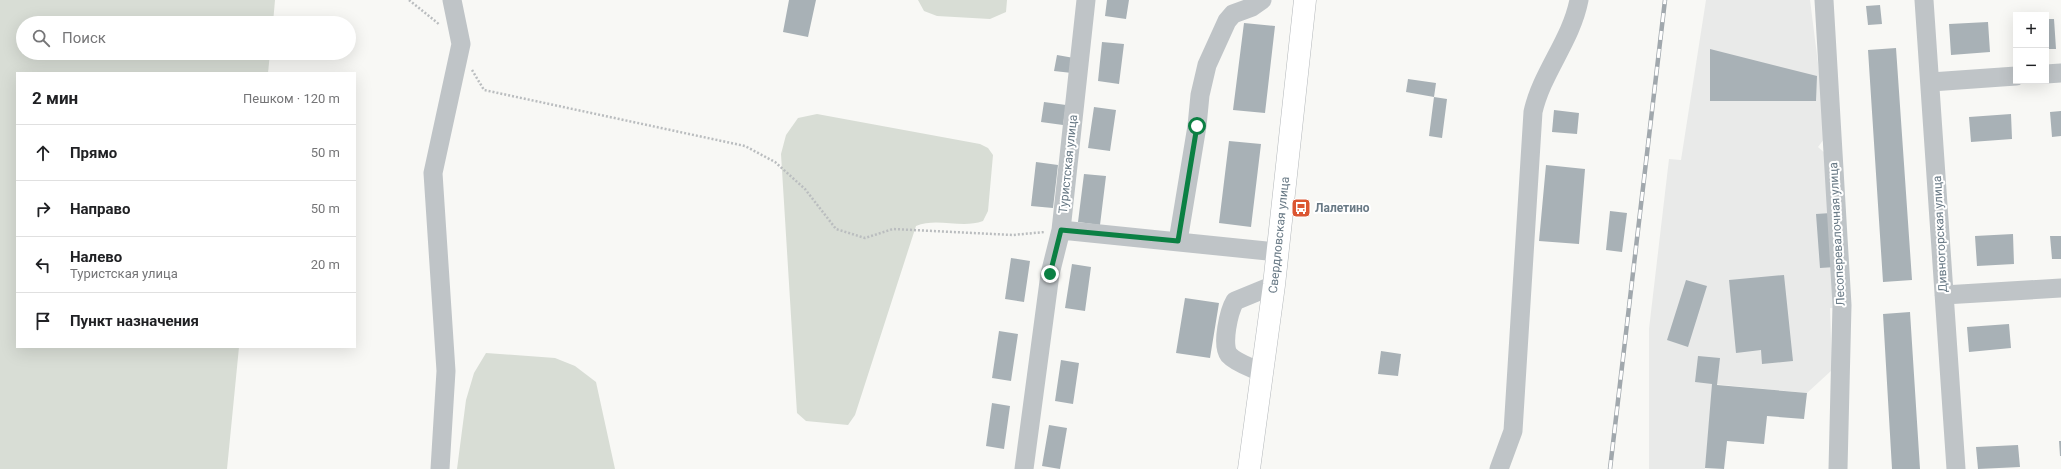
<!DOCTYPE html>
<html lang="ru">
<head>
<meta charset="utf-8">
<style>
	:root { --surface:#fff; --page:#f2f2f2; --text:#202124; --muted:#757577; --line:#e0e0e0 }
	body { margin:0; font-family:Roboto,sans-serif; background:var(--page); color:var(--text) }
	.controls { position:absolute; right:12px; top:12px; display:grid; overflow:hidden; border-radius:0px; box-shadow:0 4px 16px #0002 }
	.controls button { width:36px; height:36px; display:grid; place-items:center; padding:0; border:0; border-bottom:1px solid var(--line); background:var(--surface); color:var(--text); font:20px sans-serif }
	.stop { position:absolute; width:12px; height:12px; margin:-9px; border:3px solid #0b8043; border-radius:50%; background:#fff }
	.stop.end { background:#0b8043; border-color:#fff; box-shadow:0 1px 4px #0008 }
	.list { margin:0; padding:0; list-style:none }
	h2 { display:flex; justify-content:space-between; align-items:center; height:52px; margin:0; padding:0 16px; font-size:17px }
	h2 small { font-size:13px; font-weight:400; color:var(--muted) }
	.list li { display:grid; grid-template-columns:26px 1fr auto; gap:12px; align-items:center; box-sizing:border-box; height:56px; padding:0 16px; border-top:1px solid var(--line) }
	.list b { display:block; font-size:15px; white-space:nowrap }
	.list p { margin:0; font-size:13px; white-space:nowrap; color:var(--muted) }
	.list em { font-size:13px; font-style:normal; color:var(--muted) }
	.icon { flex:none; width:22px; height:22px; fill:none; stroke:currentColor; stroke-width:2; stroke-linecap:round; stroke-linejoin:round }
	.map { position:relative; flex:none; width:2061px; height:469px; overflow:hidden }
	.search { position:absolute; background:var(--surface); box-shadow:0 4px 16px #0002; left:16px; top:16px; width:340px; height:44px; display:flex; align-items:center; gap:10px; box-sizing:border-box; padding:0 14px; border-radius:22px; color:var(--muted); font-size:15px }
	.panel { position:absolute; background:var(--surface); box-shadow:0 4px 16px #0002; left:16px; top:72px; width:340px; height:276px; border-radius:0px }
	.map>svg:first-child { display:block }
</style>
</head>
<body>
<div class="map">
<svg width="2061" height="469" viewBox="0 0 2061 469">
	<rect width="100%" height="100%" fill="#f8f8f5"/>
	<path fill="#e9eae9" d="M1706,0H1810L1827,135L1818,147L1827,155L1837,308H1830L1832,370L1807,393L1713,384L1705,469H1649V329L1669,159L1681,160Z"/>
	<path fill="#d8ddd5" d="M0,0H275L273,23H23V53H270L268,73H17V347H239L227,469H0Z
		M918,0H1007L1006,12L990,19L937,16L924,11Z
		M817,114L980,144L988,148L993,155L988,211L983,221C961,229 937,217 916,226L855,415L848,425L806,421L797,413L781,154L786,135L798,118Z
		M486,353L555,358L575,366L596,382L615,469H457L466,400L474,373Z"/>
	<path fill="#a8b1b6" d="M789,0H816L808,37L783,32Z
		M1107,0H1129L1126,19L1105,16Z
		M1880,5L1882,24L1868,25L1866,6Z
		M2046,19H2054L2056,49H2046Z
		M1988,22L1990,52L1951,55L1949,24Z
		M1244,23L1275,26L1265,113L1233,110Z
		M1102,42L1124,44L1119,84L1098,81Z
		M1896,48L1912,280L1883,282L1868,50Z
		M1710,49L1817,76L1816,101H1710Z
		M1057,55L1074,58L1072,73L1054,71Z
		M1408,79L1436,83L1434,97L1406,92Z
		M1434,97L1447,99L1442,138L1429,136Z
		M1044,102L1066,105L1063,125L1041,122Z
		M1094,107L1116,110L1110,151L1088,148Z
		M1554,110L1579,113L1577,134L1552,132Z
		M2061,111V136L2052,137L2050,112Z
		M2011,114L2012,139L1971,142L1969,117Z
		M1229,141L1261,144L1251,227L1219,223Z
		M1036,162L1058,165L1053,208L1031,206Z
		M1546,165L1585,169L1579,244L1539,241Z
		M1084,174L1106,176L1100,225L1078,222Z
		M1610,211L1627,213L1622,252L1606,250Z
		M1831,213L1835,267L1820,268L1816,214Z
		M2013,234L2014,264L1977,266L1975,236Z
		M2050,236H2061V259H2052Z
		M1011,258L1030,261L1024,302L1005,299Z
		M1072,264L1091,267L1085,311L1065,308Z
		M1784,275L1793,361L1762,364L1761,350L1736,353L1729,280Z
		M1686,280L1707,286L1688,347L1667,340Z
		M1185,298L1219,303L1210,358L1176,353Z
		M1910,312L1920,469H1892L1883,314Z
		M2009,324L2011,348L1969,352L1967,327Z
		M999,331L1018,334L1011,381L992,378Z
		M1381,351L1401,354L1398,376L1378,374Z
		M1698,356L1720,358L1717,385L1807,393L1804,419L1767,416L1764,444L1727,441L1724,469L1705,468L1712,384L1695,382Z
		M1061,360L1079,363L1073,404L1055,401Z
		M992,403L1010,406L1004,449L986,446Z
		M1049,425L1067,428L1060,469L1042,466Z
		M2059,441H2061V456H2060Z
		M2018,445L2020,467L1978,469L1976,447Z"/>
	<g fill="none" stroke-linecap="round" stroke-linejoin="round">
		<defs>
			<path id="highway" d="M1249,469L1274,285L1305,0"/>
		</defs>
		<use href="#highway" stroke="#b3b7ba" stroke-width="23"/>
		<path stroke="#babdbf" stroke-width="2.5" stroke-dasharray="2 2" stroke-linecap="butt" d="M409,0L440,25
			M472,70L484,90L745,146L775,162L805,189L836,229L865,238L893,229L1013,235L1045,232"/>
		<path stroke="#bfc4c7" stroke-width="19" d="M1824,0L1842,305L1838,469
			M1924,0L1956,469
			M2046,74L2061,73
			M1931,82L2016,76
			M1061,230L1277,252
			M1178,241L1197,126L1200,95L1207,65L1227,21L1233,14L1252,7L1262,0
			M1944,295L2061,288
			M1262,373C1253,368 1236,363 1229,355C1221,345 1229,311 1235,301L1274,285
			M440,469L446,371L433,173L461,44L452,0
			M1024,469L1050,274L1061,230L1086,0
			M1499,469L1513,431L1533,112C1542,72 1571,41 1579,0"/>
		<use href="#highway" stroke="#fff" stroke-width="22"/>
		<defs>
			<path id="rail" d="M1610,469L1665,0"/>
		</defs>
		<use href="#rail" stroke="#a1a8ad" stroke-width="4.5"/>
		<use href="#rail" stroke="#fff" stroke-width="3" stroke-dasharray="9" stroke-linecap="butt"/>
	</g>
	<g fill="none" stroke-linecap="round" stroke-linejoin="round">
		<path stroke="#0b8043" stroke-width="5" d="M1050,274L1061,230L1178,241L1197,126"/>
	</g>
	<defs>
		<symbol id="bus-square" viewBox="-11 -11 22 22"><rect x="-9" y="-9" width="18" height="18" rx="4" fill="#db5632" stroke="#fff"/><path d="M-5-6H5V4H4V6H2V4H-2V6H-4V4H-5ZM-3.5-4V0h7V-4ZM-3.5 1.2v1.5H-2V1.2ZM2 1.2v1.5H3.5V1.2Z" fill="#fff"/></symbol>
	</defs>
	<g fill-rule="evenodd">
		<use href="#bus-square" x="1290" y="197" width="22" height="22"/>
	</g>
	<g text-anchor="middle" stroke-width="4" stroke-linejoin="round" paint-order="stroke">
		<g font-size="12" fill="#687985" stroke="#fff">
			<text transform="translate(1068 164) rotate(-84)" y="4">Туристская улица</text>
			<text transform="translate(1837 234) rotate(-93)" y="4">Лесоперевалочная улица</text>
			<text transform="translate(1940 234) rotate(-93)" y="4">Дивногорская улица</text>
			<text transform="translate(1279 235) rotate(-84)" y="4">Свердловская улица</text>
		</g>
		<g font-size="12" font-weight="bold" fill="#687985" stroke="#fff" text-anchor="start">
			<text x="1315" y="212">Лалетино</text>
		</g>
	</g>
</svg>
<div class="controls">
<button>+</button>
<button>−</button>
</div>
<div class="stop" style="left:1197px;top:126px"></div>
<div class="stop end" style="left:1050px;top:274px"></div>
<div class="search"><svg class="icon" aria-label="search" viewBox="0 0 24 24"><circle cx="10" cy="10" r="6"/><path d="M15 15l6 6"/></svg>Поиск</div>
<section class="panel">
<h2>2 мин<small>Пешком · 120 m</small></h2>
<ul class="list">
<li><svg class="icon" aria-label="ahead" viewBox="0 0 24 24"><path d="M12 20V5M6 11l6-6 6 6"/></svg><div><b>Прямо</b></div><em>50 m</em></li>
<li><svg class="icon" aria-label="right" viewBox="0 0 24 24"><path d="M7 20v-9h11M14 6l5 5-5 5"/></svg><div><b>Направо</b></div><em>50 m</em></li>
<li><svg class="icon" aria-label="left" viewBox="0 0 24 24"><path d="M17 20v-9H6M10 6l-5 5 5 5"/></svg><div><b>Налево</b><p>Туристская улица</p></div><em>20 m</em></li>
<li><svg class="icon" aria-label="arrive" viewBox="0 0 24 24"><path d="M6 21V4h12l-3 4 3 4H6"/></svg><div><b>Пункт назначения</b></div></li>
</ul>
</section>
</div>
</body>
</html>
